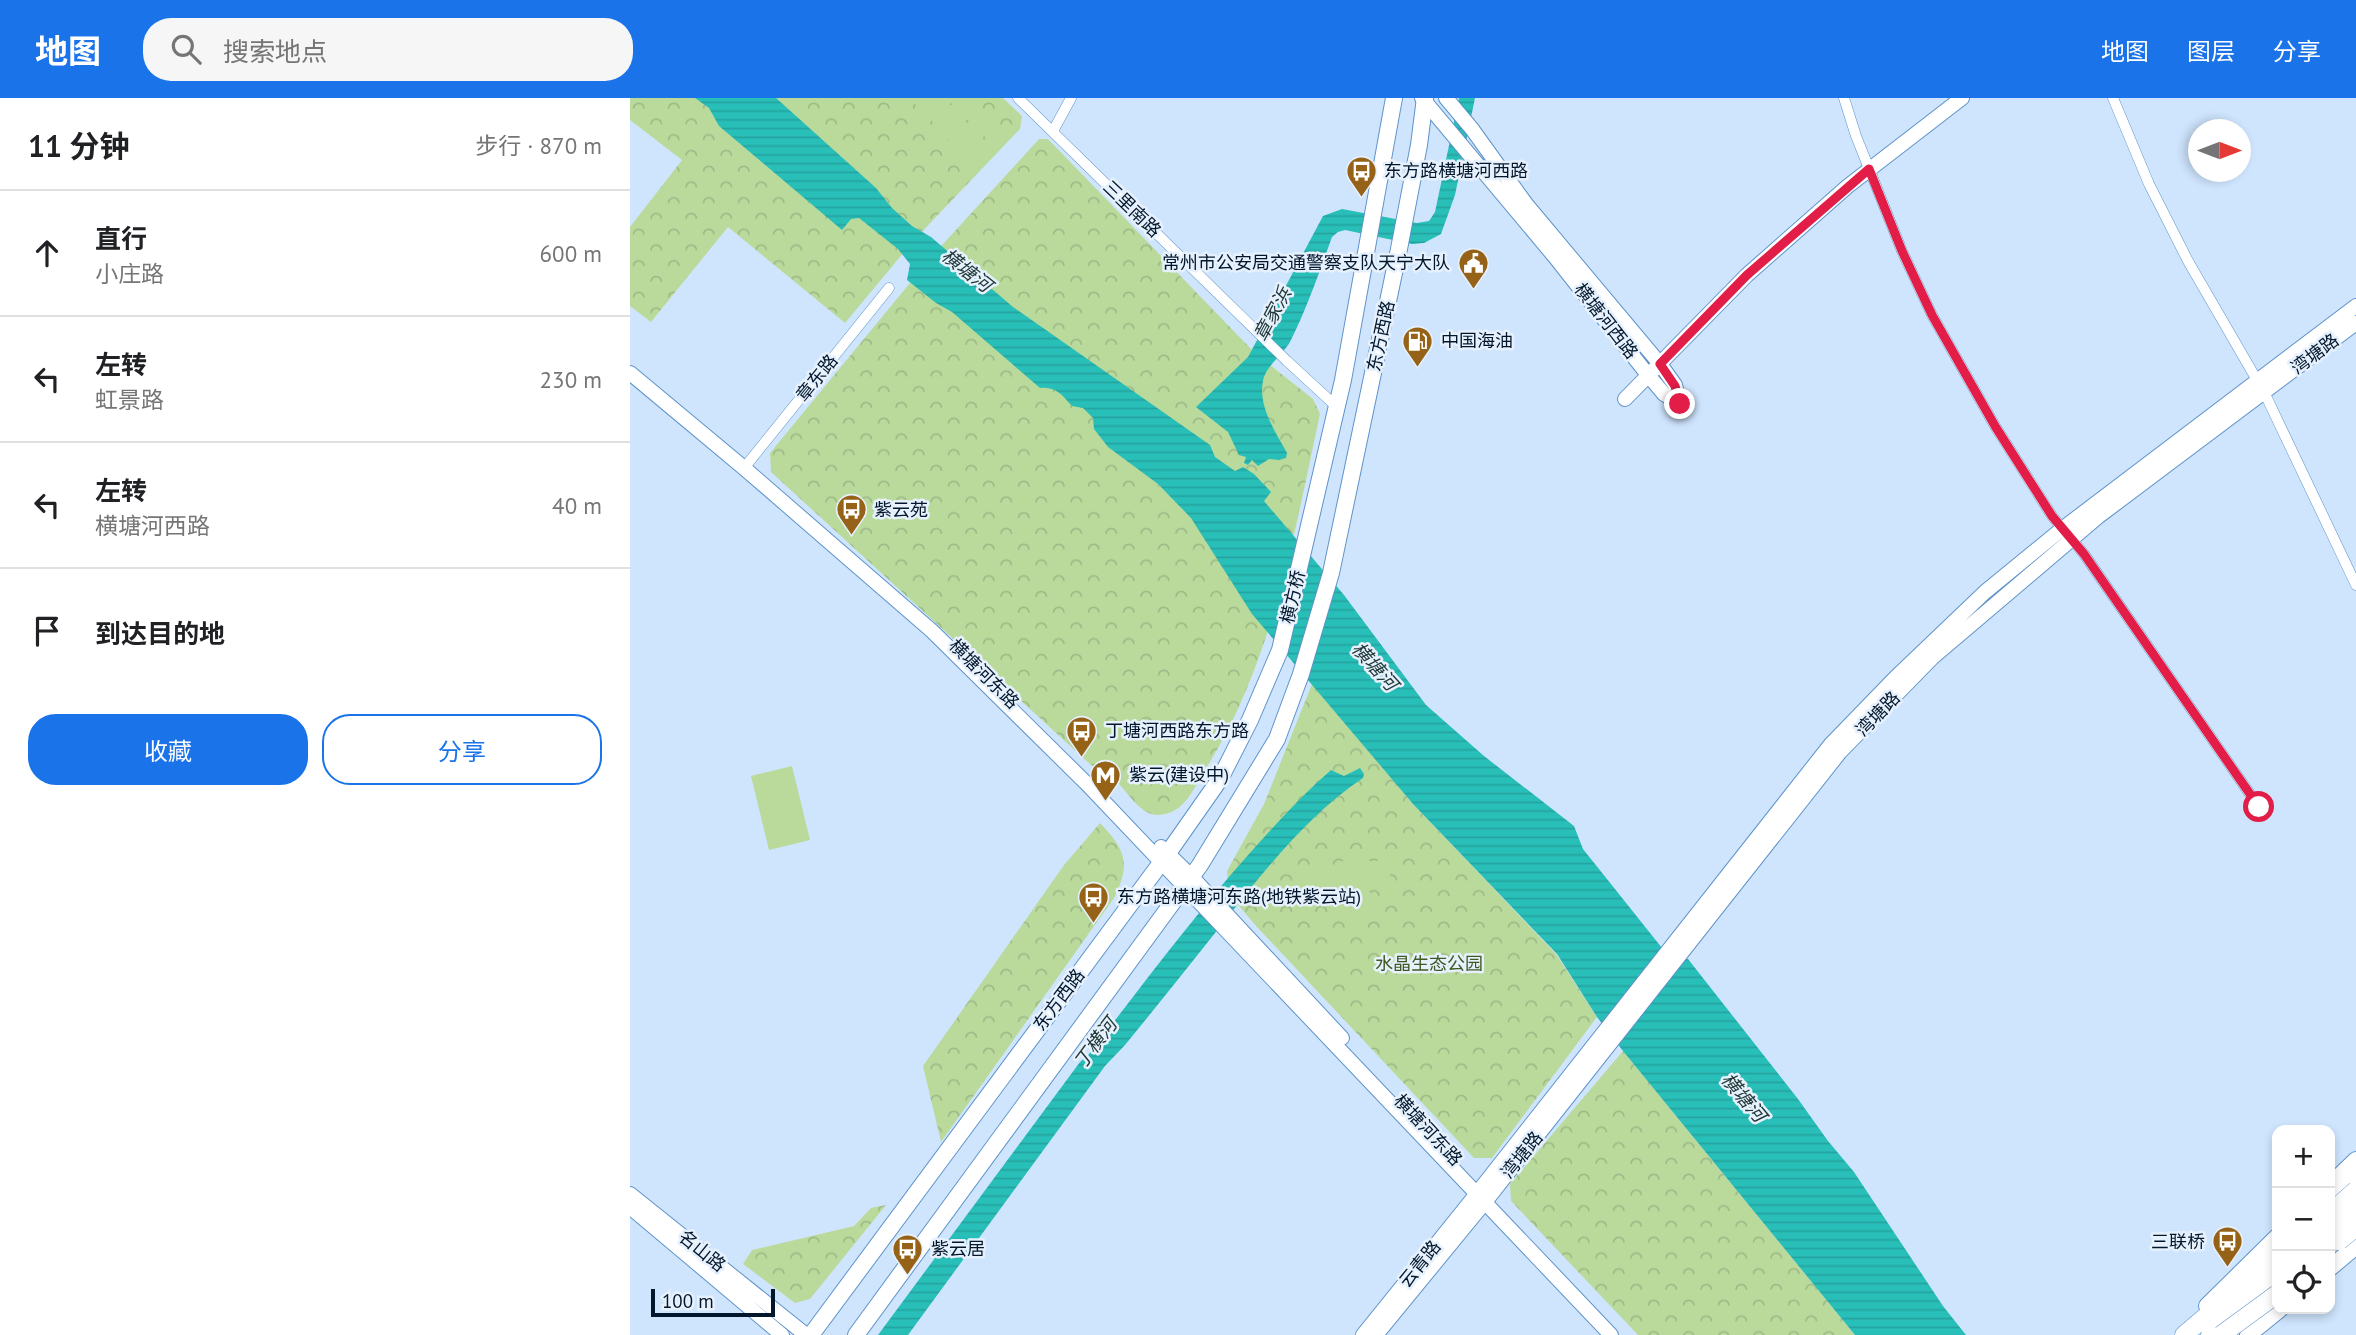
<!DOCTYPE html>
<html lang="zh">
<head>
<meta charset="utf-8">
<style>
	:root { --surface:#fff; --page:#f6f6f6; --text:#202124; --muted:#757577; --line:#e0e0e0; --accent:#1a73e8 }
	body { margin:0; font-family:"PT Sans","Noto Sans SC",sans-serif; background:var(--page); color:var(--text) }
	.controls { position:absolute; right:21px; bottom:21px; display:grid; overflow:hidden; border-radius:14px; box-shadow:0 4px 10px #0003 }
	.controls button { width:63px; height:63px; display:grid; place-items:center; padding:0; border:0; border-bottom:2px solid var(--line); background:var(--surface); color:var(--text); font:35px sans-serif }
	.compass { position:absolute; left:1558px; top:21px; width:63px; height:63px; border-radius:50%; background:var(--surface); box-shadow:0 4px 10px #0003; rotate:90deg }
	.scale { position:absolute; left:21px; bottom:18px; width:124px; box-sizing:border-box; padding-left:7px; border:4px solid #03172c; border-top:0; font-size:19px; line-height:24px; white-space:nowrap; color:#03172c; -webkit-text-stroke:5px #e6f1fd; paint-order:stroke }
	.stop { position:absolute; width:21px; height:21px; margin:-16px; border:5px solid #e11d48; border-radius:50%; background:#fff }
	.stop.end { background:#e11d48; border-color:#fff; box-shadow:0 2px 7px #0008 }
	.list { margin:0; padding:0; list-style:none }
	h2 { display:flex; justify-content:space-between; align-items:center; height:91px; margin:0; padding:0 28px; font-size:30px }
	h2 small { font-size:23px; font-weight:400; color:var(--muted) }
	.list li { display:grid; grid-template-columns:46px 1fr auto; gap:21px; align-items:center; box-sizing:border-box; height:126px; padding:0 28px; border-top:2px solid var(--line) }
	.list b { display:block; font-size:26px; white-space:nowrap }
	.list p { margin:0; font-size:23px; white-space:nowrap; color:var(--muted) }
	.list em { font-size:23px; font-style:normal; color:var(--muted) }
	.actions { display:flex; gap:14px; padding:21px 28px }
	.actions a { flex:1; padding:16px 0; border:2px solid var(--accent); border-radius:28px; text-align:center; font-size:24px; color:var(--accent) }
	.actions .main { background:var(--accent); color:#fff }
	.icon { flex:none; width:38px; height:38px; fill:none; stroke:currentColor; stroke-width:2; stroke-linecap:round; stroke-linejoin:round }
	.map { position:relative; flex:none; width:1726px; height:1237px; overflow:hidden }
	header { display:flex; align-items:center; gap:42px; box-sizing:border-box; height:98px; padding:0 35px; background:var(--accent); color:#fff }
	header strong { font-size:33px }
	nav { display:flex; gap:38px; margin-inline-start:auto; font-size:24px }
	.search { width:490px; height:63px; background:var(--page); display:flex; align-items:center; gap:18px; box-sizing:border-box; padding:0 24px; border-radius:28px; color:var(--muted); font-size:26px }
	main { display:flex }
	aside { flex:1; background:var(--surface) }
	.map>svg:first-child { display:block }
</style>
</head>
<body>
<header>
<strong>地图</strong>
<div class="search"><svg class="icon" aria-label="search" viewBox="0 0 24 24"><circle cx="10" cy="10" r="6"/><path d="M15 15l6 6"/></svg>搜索地点</div>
<nav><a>地图</a><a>图层</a><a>分享</a></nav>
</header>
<main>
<aside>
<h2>11 分钟<small>步行 · 870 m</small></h2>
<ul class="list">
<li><svg class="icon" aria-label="ahead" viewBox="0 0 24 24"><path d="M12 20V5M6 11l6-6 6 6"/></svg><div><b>直行</b><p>小庄路</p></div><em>600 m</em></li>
<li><svg class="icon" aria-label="left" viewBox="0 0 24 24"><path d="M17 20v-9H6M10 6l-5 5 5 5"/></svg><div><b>左转</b><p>虹景路</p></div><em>230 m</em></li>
<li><svg class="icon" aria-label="left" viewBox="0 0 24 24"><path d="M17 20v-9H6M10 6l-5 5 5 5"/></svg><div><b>左转</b><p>横塘河西路</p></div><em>40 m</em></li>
<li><svg class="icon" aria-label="arrive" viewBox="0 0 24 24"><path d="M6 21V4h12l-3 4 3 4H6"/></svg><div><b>到达目的地</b></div></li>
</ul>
<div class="actions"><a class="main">收藏</a><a>分享</a></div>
</aside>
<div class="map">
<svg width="1726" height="1237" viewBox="0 0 1726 1237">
	<defs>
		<pattern id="forest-crowns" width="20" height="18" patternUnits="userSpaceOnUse" patternTransform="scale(1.75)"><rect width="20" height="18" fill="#bada9c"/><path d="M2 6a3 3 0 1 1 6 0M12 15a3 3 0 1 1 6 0" fill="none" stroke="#9eba87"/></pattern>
		<pattern id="water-rules" width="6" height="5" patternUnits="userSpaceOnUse" patternTransform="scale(1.75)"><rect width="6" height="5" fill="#29bfb9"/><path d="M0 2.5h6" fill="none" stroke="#23a39f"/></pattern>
	</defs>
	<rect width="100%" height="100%" fill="#cfe5fd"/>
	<path fill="url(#forest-crowns)" d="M0,0H373L392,18L390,31L285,141L215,225L98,129L21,224L0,208V129L52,62L0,22Z
		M409,41H418L625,255L683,301L690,316C664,437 642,566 575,672C563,692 554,716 528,717C509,717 497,692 484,681C477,676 469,672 461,667L141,374L140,355L303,157Z
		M682,586L783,706L926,856L967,919L862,1060H844L627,829L602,800L598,789L597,773L634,706Z
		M470,725C496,752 501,766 484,800L311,1044L293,968L434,767Z
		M993,953L1225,1237H1008L881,1103L880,1086Z
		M256,1107L180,1201L165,1205L113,1166L122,1152L224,1128L241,1110Z"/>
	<path fill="#bada9c" d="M279,0H314L327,14L310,31Z
		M316,0H343L379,36L365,49Z
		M330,18L363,51L345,68L312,35Z
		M162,668L180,742L139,752L121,678Z
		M712,763H760V790L711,789Z
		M666,774H706V802H666Z
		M708,794H740V821H708Z"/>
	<path fill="url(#water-rules)" d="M65,0H146L246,90L262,110L282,128L301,139L383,209L580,347L585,359L605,373L613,369L624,376L641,394L634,403L714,497L796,607L854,658L944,728L953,751L1036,855L1058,861L1168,1001L1198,1043L1224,1074L1313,1208L1336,1237H1225L993,953L967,919L927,856L783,706L622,516L561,420L528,386L478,349L464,331L463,320L453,310L442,308C432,297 426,288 410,290L322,214L306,205L277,182L280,166L268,151L229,120L221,121L212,132L89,28L79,10Z
		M829,0H845L825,97L811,136L794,145L782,146L715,132L708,134L702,139C689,175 677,210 660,244C653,256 638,267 634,279C626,306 645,333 657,355L656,360L649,362L639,361L628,368L622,362L618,367L614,365L616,359L609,357L598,334L566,309L618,259L693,118L712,111L787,125L799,123L805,114Z
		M730,670L734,676L733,680C676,718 631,777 589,830C558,869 527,908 495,947L475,968L278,1237H248L450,964L459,956C511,889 562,820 619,756C645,727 671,698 701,672L714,678Z"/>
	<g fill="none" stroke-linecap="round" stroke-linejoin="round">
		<defs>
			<path id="street" d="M388,0L657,263L707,309
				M1214,0L1226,38L1272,153L1302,217L1365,328L1422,418L1454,456L1629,709
				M1483,0L1519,86L1558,163L1635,296L1726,487
				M423,33L441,0
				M114,370L259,190"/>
			<path id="secondary" d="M792,0L925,159L1018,277L1034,296L1050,306
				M816,0L842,31L896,106L1030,266L1045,287L1050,306
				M0,275L114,370L302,533L458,687L981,1237
				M995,301L1117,177L1218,88L1332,0
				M531,749L561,778L712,940
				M0,1096L176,1237
				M0,1109L152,1237
				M733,1237L837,1108L1201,646L1265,580L1355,494L1432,431L1726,208
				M746,1237L855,1104L1210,654L1302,560L1469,418L1726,225"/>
			<path id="primary" d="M1700,1087L1726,1062
				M1700,1170L1726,1148
				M1577,1208L1647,1139
				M181,1237L536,758L590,681L620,622L650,552L713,282L764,0
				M226,1237L570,767L647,641L671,576L701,475L769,151L789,47L795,0
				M1618,1237L1650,1211"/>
			<path id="highway" d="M1700,1104L1726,1079
				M1554,1237L1647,1158
				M1580,1237L1647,1179"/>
		</defs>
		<use href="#street" stroke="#5d93ca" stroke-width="11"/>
		<use href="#secondary" stroke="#5d93ca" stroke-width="16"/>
		<use href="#primary" stroke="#5d93ca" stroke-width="18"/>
		<use href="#highway" stroke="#5d93ca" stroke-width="19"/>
		<use href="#street" stroke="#fff" stroke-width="10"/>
		<use href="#secondary" stroke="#fff" stroke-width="14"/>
		<use href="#primary" stroke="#fff" stroke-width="16"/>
		<use href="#highway" stroke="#fff" stroke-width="18"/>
		<defs>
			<path id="highway-bridge" d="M1700,1115L1726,1092
				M1700,1134L1726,1111
				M1709,1143L1726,1129
				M1591,1237L1647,1196"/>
		</defs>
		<use href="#highway-bridge" stroke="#5d93ca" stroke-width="19" stroke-linecap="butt"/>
		<use href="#highway-bridge" stroke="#fff" stroke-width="18"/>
	</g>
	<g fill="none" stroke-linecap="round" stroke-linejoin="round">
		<path stroke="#e11d48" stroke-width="9" d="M1050,306L1045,288L1030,266L1117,177L1239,71L1272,153L1302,217L1365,328L1422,418L1454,456L1629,709"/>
	</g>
	<defs>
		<symbol id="bus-pin" viewBox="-11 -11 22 30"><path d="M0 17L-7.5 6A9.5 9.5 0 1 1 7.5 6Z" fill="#966217" stroke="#e6f1fd"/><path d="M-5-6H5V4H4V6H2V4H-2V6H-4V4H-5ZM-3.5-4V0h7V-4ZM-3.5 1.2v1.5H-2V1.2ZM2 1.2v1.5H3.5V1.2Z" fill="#fff"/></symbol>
		<symbol id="civic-pin" viewBox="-11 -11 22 30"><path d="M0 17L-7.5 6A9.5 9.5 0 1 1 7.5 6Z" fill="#966217" stroke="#e6f1fd"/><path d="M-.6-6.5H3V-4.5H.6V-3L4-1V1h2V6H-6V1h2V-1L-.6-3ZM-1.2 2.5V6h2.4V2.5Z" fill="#fff"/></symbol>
		<symbol id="fuel-pin" viewBox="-11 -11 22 30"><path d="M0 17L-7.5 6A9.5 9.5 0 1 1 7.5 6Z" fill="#966217" stroke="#e6f1fd"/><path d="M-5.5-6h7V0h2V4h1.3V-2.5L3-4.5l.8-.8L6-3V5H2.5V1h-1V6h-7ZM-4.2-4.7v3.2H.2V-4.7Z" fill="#fff"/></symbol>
		<symbol id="metro-pin" viewBox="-11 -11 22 30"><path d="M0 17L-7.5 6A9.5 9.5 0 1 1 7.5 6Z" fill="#966217" stroke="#e6f1fd"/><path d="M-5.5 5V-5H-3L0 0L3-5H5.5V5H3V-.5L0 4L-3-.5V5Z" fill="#fff"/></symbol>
	</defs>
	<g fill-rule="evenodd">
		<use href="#bus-pin" x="714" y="56" width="35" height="47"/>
		<use href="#civic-pin" x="826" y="148" width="35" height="47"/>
		<use href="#fuel-pin" x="770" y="226" width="35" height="47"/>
		<use href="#bus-pin" x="204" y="394" width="35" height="47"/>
		<use href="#bus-pin" x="434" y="616" width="35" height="47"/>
		<use href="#metro-pin" x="458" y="660" width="35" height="47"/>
		<use href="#bus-pin" x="446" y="782" width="35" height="47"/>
		<use href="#bus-pin" x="1580" y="1126" width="35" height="47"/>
		<use href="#bus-pin" x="260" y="1134" width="35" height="47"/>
	</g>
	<g text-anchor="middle" stroke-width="5" stroke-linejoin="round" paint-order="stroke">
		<g font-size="18" fill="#03172c" stroke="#e6f1fd" text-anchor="start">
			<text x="754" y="79">东方路横塘河西路</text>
			<text x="820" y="171" text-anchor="end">常州市公安局交通警察支队天宁大队</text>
			<text x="811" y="249">中国海油</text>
			<text x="244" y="418">紫云苑</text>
			<text x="475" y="639">丁塘河西路东方路</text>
			<text x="499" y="683">紫云(建设中)</text>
			<text x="487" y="805">东方路横塘河东路(地铁紫云站)</text>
			<text x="1575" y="1150" text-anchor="end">三联桥</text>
			<text x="301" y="1157">紫云居</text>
		</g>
		<g font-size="18" fill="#03172c" stroke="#e6f1fd">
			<text transform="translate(502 111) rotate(44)" y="6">三里南路</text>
			<text transform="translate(976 223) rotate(52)" y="6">横塘河西路</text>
			<text transform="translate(751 238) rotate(-78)" y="6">东方西路</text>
			<text transform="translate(1685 256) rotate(-37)" y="6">湾塘路</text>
			<text transform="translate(187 280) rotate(-51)" y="6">章东路</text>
			<text transform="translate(663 499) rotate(-77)" y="6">横方桥</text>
			<text transform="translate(354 576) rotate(45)" y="6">横塘河东路</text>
			<text transform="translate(1248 616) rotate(-46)" y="6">湾塘路</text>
			<text transform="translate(429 902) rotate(-53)" y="6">东方西路</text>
			<text transform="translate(798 1032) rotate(47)" y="6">横塘河东路</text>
			<text transform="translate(892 1057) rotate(-51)" y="6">湾塘路</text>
			<text transform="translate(72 1153) rotate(39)" y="6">名山路</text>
			<text transform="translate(790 1166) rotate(-51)" y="6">云青路</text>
		</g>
		<g font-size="18" fill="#3f5a21" stroke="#e6f1fd">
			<text x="799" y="872">水晶生态公园</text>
		</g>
		<g font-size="19" font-style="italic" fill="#213937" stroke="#e6f1fd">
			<text transform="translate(337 172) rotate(38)" y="7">横塘河</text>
			<text transform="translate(642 216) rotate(-62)" y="7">章家浜</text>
			<text transform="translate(745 568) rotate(48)" y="7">横塘河</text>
			<text transform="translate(465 945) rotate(-53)" y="7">丁横河</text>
			<text transform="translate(1114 999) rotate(50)" y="7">横塘河</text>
		</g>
	</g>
</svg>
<div class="controls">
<button>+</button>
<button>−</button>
<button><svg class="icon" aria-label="locate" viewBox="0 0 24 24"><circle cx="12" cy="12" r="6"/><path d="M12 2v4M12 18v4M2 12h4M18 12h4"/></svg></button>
</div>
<svg class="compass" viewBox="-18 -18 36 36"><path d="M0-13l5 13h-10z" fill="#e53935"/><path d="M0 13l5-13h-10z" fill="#757577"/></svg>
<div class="scale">100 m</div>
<div class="stop" style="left:1629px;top:709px"></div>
<div class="stop end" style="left:1050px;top:306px"></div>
</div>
</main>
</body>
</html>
